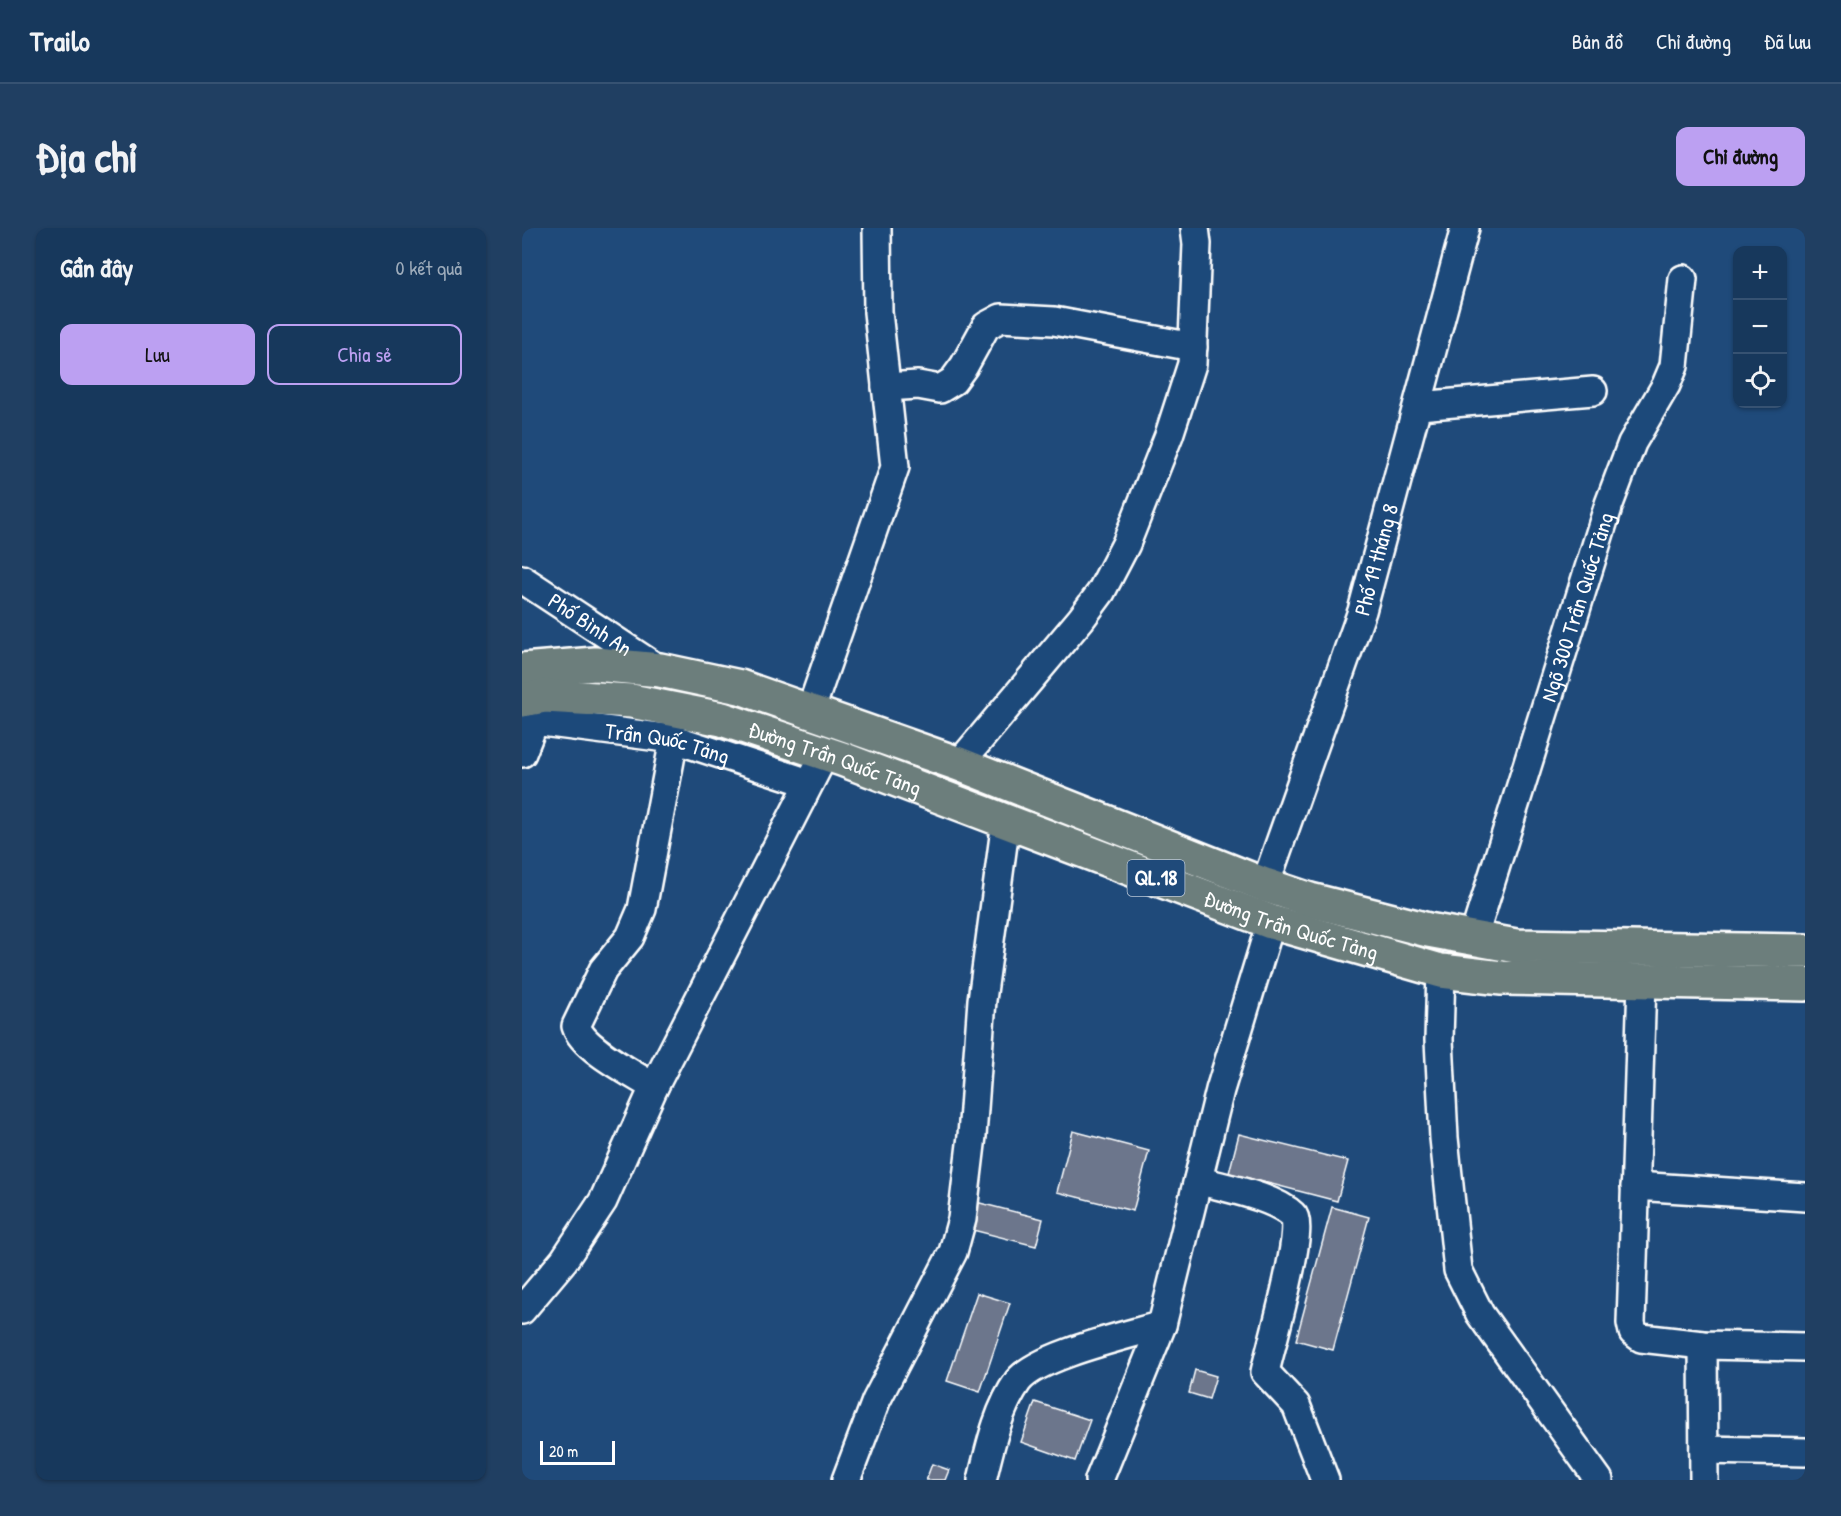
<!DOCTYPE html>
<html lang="vi">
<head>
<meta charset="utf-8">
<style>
	:root { --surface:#17385c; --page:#203f62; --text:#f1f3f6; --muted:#9eacbb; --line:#365272; --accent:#bca0f2 }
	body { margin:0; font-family:"Patrick Hand",sans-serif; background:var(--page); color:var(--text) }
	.controls { position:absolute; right:18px; top:18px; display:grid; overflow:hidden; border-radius:12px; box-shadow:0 2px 4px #0004 }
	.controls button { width:54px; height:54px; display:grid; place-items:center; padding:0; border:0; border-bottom:2px solid var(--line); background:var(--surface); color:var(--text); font:30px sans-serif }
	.scale { position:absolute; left:18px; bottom:15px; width:75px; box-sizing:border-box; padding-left:6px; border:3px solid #fff; border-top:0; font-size:16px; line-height:21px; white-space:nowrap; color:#fff; -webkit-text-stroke:4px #1f4a7a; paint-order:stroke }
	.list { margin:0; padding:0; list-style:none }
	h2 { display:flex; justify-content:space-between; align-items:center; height:78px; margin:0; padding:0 24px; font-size:26px }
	h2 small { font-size:20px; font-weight:400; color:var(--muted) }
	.actions { display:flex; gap:12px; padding:18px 24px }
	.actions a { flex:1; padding:14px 0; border:2px solid var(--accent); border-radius:12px; text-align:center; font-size:21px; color:var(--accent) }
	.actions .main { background:var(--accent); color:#111 }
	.icon { flex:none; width:33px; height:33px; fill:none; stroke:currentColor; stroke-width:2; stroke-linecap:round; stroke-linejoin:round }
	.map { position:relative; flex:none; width:1283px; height:1252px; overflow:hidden; border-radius:12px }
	header { display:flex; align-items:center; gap:36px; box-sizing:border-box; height:84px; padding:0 30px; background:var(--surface); border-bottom:2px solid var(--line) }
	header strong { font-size:28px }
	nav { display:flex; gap:33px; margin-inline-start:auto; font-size:21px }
	.intro { display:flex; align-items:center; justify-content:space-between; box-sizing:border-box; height:144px; padding:0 36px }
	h1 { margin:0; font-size:42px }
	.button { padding:15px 27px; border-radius:12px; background:var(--accent); color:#111; font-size:21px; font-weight:700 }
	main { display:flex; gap:36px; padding:0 36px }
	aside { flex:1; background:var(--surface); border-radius:12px; box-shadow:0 2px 4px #0004 }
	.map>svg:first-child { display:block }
</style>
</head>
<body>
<header>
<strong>Trailo</strong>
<nav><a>Bản đồ</a><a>Chỉ đường</a><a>Đã lưu</a></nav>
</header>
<div class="intro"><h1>Địa chỉ</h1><a class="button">Chỉ đường</a></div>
<main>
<aside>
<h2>Gần đây<small>0 kết quả</small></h2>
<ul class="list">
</ul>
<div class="actions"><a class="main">Lưu</a><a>Chia sẻ</a></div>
</aside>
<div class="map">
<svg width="1283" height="1252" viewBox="0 0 1283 1252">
	<rect width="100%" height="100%" fill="#1f4a7a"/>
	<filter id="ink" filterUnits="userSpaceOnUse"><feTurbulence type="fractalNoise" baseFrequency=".0167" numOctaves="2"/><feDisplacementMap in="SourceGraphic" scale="12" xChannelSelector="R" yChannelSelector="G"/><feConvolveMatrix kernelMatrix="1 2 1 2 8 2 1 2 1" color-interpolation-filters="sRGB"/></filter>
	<g filter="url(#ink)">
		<path fill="#6c768c" stroke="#fff" stroke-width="1.5" d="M551,903L627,923L611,983L535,964Z
			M717,906L826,933L815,973L707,945Z
			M450,973L521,991L514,1018L443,1000Z
			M810,979L847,989L811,1122L774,1112Z
			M455,1065L488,1075L458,1164L425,1153Z
			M673,1142L694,1148L687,1171L667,1165Z
			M513,1174L568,1192L553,1233L499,1214Z
			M410,1236L427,1242L423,1252H404Z"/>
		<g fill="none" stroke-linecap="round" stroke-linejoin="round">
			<defs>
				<g id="minor">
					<path d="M364,159L396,157L418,161L431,153L442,138L464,98L479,90L532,93L671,119"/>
					<path d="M897,178L1071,163"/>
					<path id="s1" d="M0,351L138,442"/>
					<path d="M288,484L373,239L356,84L355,0"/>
					<path id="s2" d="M0,497L12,493L152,511L287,555"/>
					<path d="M0,525L17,482"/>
					<path d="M437,536L559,391L579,364L604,316L647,207L670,136L675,16L673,0"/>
					<path id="s3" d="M743,657L840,383L943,0"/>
					<path id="s4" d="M951,711L1087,276L1110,215L1144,157L1152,138L1161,51"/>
					<path d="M919,743L917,812L922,910L936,1042L958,1086L1077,1252"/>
					<path d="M1120,754L1109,1095L1111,1104L1119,1110L1181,1117L1283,1119"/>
					<path d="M132,859C112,846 61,821 54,798L81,742L108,709L120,681L152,511"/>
					<path d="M676,952C702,960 751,968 771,987C784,998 748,1121 743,1144L774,1177L803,1252"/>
					<path d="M1113,958L1283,969"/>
					<path d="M0,1082L42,1032L81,973L132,859L303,525"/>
					<path d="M1181,1117L1182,1252"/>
					<path d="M1182,1222L1283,1224"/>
					<path d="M324,1252L354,1173L431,1024L440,991L450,908L460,772L484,593"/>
					<path d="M460,1252C468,1219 476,1181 496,1153C516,1127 607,1107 640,1097"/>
					<path d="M577,1252L640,1097L698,862L749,694"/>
				</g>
				<g id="highway">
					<path d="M0,442L73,436L138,442L218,459L437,536L743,657L788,672L906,702L994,718L1283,723"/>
					<path id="s5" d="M0,472L23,468L109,473L200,491L320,531L749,694L919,743L980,750L1283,756"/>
				</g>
			</defs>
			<use href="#minor" stroke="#fff" stroke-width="32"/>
			<use href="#highway" stroke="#fff" stroke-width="38"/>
			<use href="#minor" stroke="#1f4a7a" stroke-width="27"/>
			<use href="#highway" stroke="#6c7e7c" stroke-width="33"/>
		</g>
	</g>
	<g text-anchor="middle" stroke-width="4.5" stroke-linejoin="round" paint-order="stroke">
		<rect fill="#1f4a7a" stroke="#bcc9d7" stroke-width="1.5" x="605.5" y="632" width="57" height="36" rx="4.5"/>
		<g font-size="21" font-weight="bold" fill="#fff">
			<text x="634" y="657">QL.18</text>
		</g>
		<g font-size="22" fill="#fff" stroke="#1f4a7a">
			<text dy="8" stroke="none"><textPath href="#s3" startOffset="344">Phố 19 tháng 8</textPath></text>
			<text dy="8" stroke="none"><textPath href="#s4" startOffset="348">Ngõ 300 Trần Quốc Tảng</textPath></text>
			<text dy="8" stroke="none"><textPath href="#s1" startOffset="82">Phố Bình An</textPath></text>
			<text dy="8" stroke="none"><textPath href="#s2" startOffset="148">Trần Quốc Tảng</textPath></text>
			<text dy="8" stroke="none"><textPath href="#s5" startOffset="322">Đường Trần Quốc Tảng</textPath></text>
			<text dy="8" stroke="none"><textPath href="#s5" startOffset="808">Đường Trần Quốc Tảng</textPath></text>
		</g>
	</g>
</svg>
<div class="controls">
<button>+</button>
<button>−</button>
<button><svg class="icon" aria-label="locate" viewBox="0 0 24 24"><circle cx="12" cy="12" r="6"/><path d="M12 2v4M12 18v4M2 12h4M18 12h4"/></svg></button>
</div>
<div class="scale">20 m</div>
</div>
</main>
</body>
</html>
